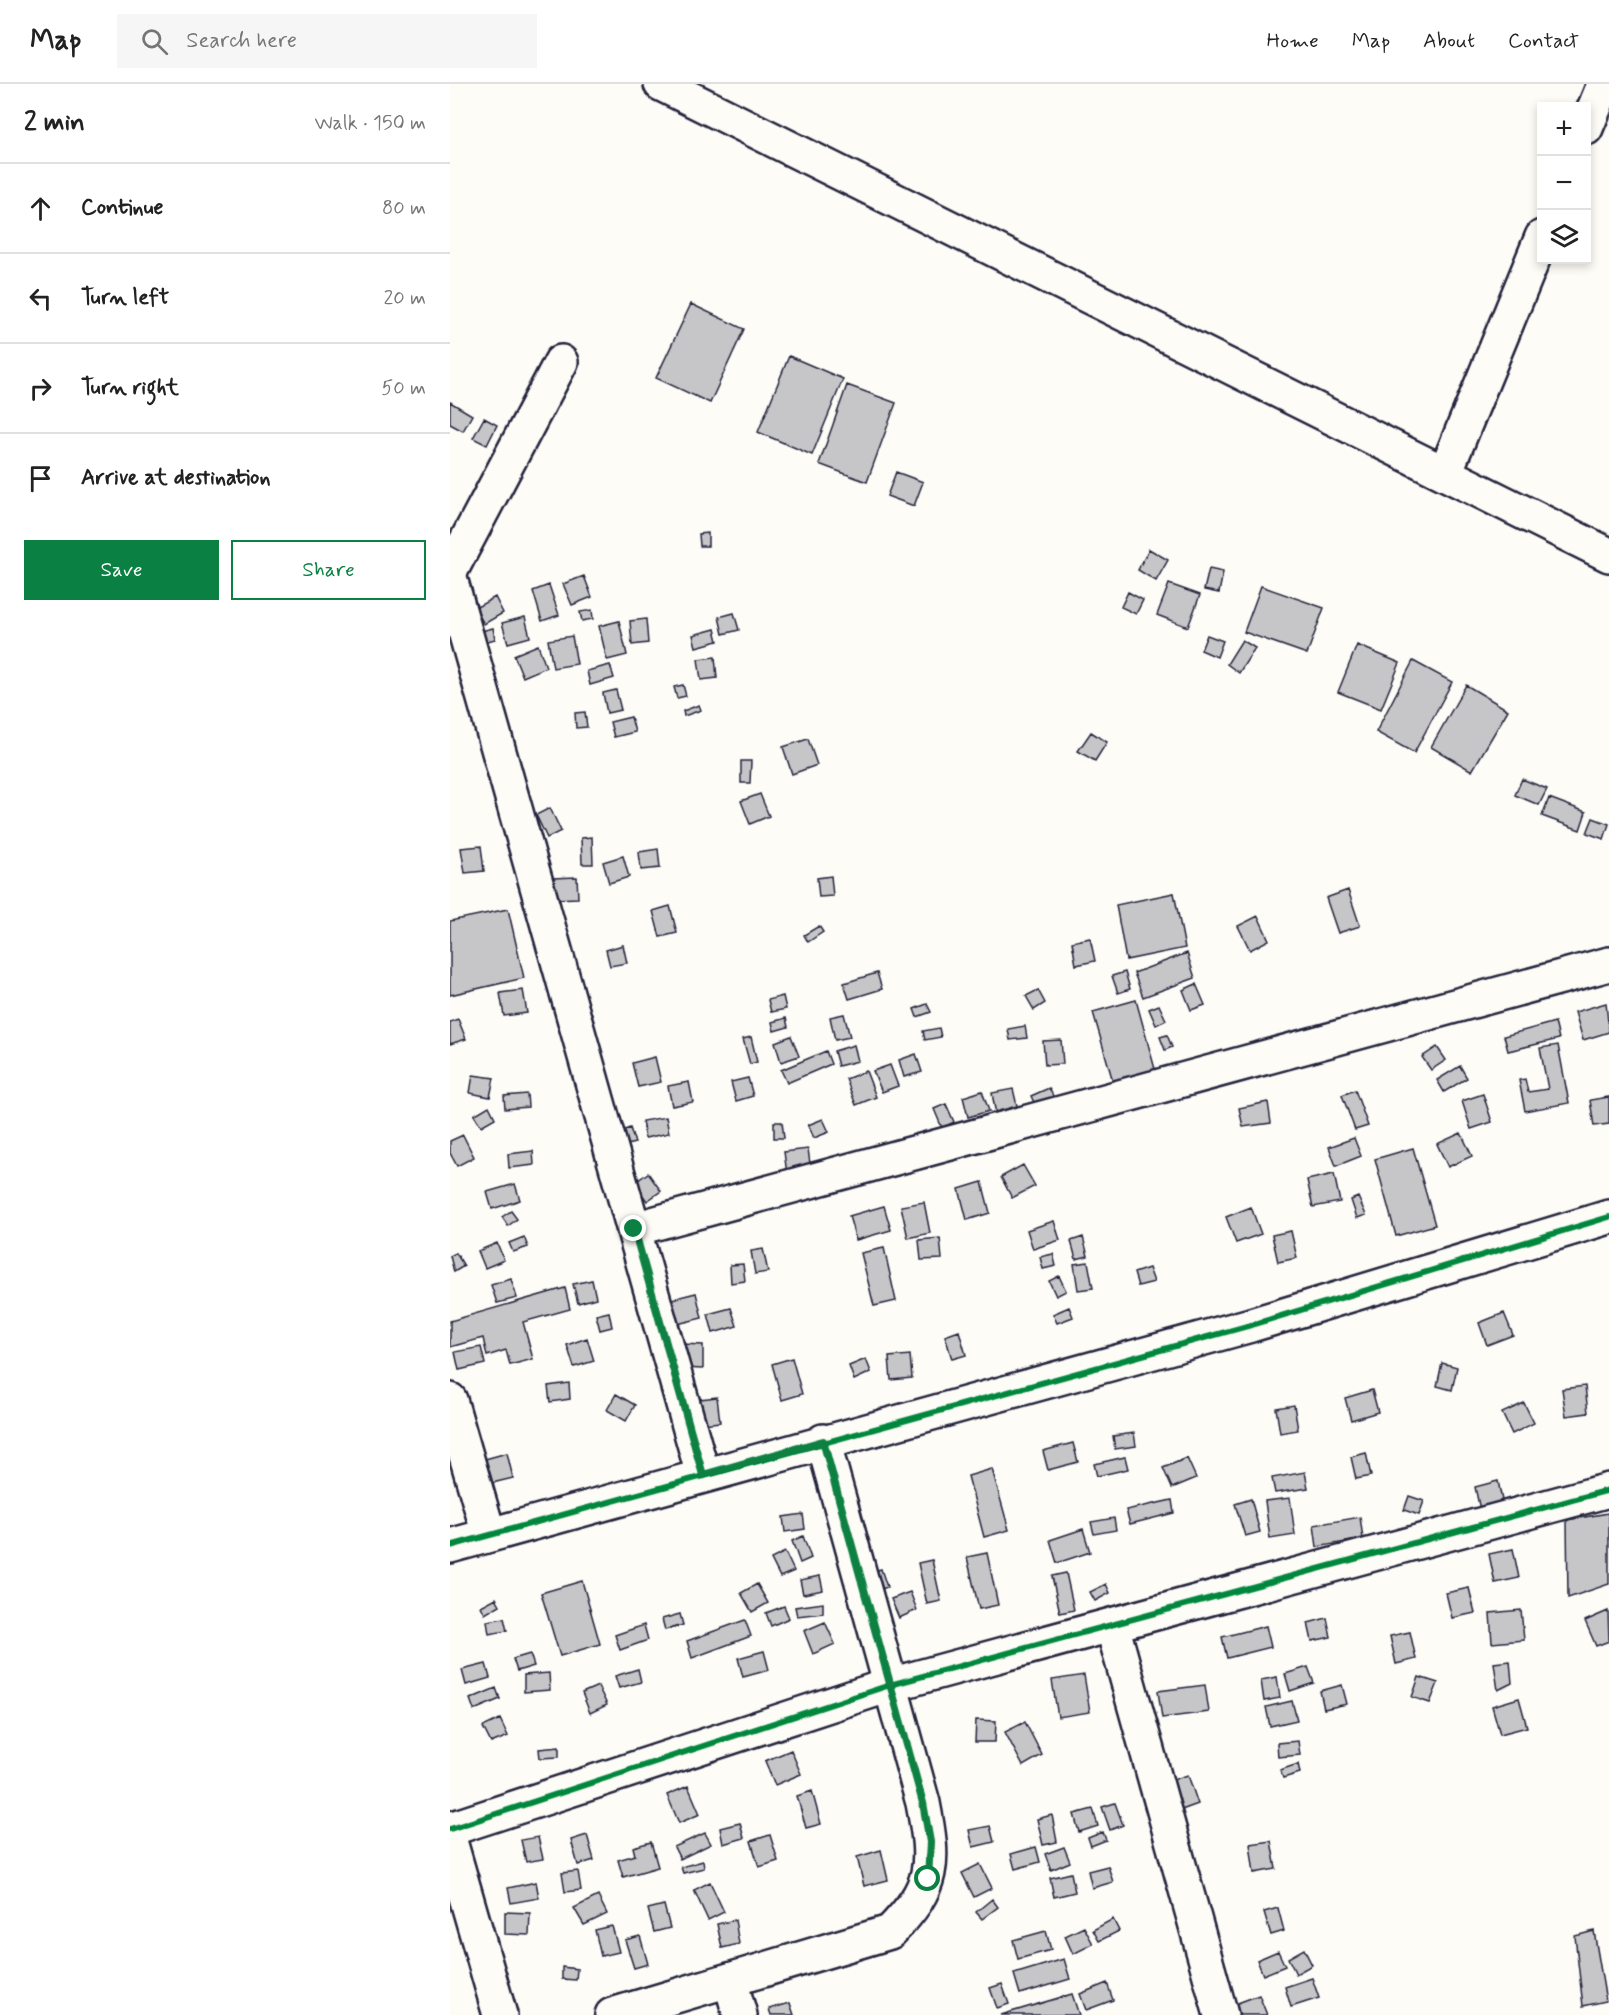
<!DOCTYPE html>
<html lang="en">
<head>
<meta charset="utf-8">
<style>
	:root { --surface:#fff; --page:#f6f6f6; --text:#222; --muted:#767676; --line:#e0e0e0; --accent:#0b8043 }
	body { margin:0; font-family:Mynerve,sans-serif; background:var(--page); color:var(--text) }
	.controls { position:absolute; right:18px; top:18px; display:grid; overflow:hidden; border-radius:0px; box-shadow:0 3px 9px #0003 }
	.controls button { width:54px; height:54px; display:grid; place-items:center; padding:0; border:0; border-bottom:2px solid var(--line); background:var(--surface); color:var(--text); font:30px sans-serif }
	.stop { position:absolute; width:18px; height:18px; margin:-14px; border:4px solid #0b8043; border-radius:50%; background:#fff }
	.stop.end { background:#0b8043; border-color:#fff; box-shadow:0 2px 6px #0008 }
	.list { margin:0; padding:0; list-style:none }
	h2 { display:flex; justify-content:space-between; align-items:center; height:78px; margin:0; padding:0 24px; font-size:26px }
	h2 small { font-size:20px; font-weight:400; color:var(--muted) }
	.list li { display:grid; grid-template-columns:39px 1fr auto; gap:18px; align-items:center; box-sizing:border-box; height:90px; padding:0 24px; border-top:2px solid var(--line) }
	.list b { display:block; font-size:22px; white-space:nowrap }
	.list em { font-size:20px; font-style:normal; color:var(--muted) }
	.actions { display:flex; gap:12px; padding:18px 24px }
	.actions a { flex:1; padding:14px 0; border:2px solid var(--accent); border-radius:0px; text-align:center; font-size:21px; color:var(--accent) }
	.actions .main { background:var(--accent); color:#fff }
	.icon { flex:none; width:33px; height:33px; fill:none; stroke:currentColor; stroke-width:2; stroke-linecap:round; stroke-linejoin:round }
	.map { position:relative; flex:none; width:1159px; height:1931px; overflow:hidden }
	header { display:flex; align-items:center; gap:36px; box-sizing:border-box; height:84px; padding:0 30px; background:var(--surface); border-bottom:2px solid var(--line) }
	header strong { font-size:28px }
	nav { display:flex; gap:33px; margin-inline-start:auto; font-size:21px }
	.search { width:420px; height:54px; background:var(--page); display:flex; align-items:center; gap:15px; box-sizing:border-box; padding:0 21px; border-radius:0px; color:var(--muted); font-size:22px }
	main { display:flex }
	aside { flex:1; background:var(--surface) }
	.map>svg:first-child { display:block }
</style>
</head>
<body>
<header>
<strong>Map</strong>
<div class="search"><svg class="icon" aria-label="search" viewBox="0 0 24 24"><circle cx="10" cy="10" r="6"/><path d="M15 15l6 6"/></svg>Search here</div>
<nav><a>Home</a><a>Map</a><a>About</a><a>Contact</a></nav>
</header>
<main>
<aside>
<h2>2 min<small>Walk · 150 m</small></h2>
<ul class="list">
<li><svg class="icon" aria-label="ahead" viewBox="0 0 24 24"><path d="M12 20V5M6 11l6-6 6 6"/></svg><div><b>Continue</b></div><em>80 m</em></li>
<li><svg class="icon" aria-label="left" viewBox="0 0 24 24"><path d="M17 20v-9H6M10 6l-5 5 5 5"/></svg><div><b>Turn left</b></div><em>20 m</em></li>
<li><svg class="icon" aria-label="right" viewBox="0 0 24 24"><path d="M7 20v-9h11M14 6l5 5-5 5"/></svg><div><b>Turn right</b></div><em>50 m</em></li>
<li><svg class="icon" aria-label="arrive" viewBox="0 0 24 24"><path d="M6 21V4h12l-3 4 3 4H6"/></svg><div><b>Arrive at destination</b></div></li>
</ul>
<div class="actions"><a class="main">Save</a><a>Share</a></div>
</aside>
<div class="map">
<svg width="1159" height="1931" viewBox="0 0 1159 1931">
	<rect width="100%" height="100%" fill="#fdfcf7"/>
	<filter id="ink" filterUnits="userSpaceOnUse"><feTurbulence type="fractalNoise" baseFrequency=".0167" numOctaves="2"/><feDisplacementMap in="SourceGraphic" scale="12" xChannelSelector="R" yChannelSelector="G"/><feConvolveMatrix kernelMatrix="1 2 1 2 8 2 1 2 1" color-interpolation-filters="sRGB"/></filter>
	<g filter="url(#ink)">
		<path fill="#c6c6c8" stroke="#22223b" stroke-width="1.5" d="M241,220L294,245L260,319L206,294Z
			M339,272L393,295L362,371L308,348Z
			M397,301L446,319L417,398L369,380Z
			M0,318L22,331L13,347L0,340Z
			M34,334L47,341L37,361L23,354Z
			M446,388L473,398L464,422L437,412Z
			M258,449V462H250L249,450Z
			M699,465L718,476L706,497L688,486Z
			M759,485L773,488L769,509L754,506Z
			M134,492L142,513L122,521L113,500Z
			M719,500L750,511L738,543L707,531Z
			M99,501L109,531L92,537L83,507Z
			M811,502L874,524L857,570L794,548Z
			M678,508L693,516L686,530L671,523Z
			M45,513L53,529L34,540L25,524Z
			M142,526L143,535L132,537L130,528Z
			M284,529L289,546L273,550L269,533Z
			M75,533L80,553L58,559L52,539Z
			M196,535L198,559L182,561L180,537Z
			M169,537L177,571L157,576L149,542Z
			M43,544L45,555L34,558L31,547Z
			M265,545L268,557L246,563L243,551Z
			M757,551L773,557L767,573L751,566Z
			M122,552L127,580L103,584L98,556Z
			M792,556L805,564L789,589L777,580Z
			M88,561L96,583L73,593L64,571Z
			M907,561L950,579L931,625L888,608Z
			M265,573L267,594L251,596L248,575Z
			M963,577L1002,598L964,669L926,648Z
			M160,581L164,594L140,601L137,587Z
			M233,601L236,612L227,614L224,603Z
			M1016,601L1058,626L1022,687L981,663Z
			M166,606L171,626L157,629L153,609Z
			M249,621L251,626L234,632L233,627Z
			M135,628L137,643L126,644L125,629Z
			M181,633L185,648L164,653L160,638Z
			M641,648L657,658L645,677L628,667Z
			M358,655L367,681L342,690L333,663Z
			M291,677H301L300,699H291Z
			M1072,695L1097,705L1089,721L1065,711Z
			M310,710L319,732L300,740L291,717Z
			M1099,714L1136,728L1130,746L1092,732Z
			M100,724L111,747L97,754L86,731Z
			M1143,734L1159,740L1154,755L1137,749Z
			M142,753L143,780H132L131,754Z
			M31,762L34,787L15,789L11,764Z
			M208,765L210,784L191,786L189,768Z
			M173,772L179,793L159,799L153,778Z
			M381,792L383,812L369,813L367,794Z
			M127,793L128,814L103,815L102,794Z
			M898,806L910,842L888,849L876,814Z
			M724,809L735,864L676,876L666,821Z
			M220,822L227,849L210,853L203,827Z
			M58,825L74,894L0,911V837Z
			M808,832L819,856L800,866L788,842Z
			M369,842L373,848L358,858L354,851Z
			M640,854L645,877L626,881L622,858Z
			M173,861L177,879L160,882L156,866Z
			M737,869L745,894L693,913L684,889Z
			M675,888L680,905L668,909L662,892Z
			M427,889L432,905L399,915L394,899Z
			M746,900L755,921L741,926L733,906Z
			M73,906L77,929L54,932L50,909Z
			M588,906L595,919L584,926L576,912Z
			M333,912L336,925L321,928L318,916Z
			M686,916L708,996L666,1008L643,928Z
			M1156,919L1159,948L1133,956L1125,928Z
			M477,920L481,928L467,933L464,925Z
			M709,921L716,936L706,941L699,925Z
			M394,930L400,953L385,956L380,933Z
			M336,934L338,943L324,947L322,938Z
			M8,935L16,955L0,960V938Z
			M1105,938L1109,955L1058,967L1054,952Z
			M575,942L577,954L560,956L558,945Z
			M489,944L491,953L475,956L473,947Z
			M717,951L722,963L715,966L710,953Z
			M341,952L349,972L331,978L325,958Z
			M301,953L307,978L300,980L293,955Z
			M611,956L613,980L595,981L593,957Z
			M404,961L408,977L388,982L384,967Z
			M1108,961L1119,1019L1075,1027L1069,996L1075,995L1078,1008L1098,1005L1090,964Z
			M987,963L996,976L981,986L972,973Z
			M376,967L381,980L337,999L331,986Z
			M466,970L472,988L454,993L449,976Z
			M205,973L211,998L188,1003L182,979Z
			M440,981L448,1002L432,1008L423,987Z
			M1010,982L1017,994L994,1008L987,996Z
			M416,987L426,1013L406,1021L396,995Z
			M23,991L44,994L40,1013L20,1009Z
			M298,994L303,1012L286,1017L281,998Z
			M239,998L243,1018L222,1022L218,1002Z
			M599,1004L605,1016L587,1025L581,1012Z
			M563,1005L568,1026L546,1031L542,1009Z
			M905,1006L918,1042L905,1046L892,1011Z
			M532,1007L539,1027L518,1033L513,1013Z
			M77,1010L78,1023L55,1025L54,1012Z
			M1033,1010L1042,1038L1021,1045L1012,1017Z
			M1159,1013V1040L1144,1042L1140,1016Z
			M818,1018L821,1039L793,1043L789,1024Z
			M496,1020L504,1038L492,1044L484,1025Z
			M39,1022L45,1034L31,1042L24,1031Z
			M216,1033L219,1049L195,1054L192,1037Z
			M373,1035L379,1048L364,1054L358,1041Z
			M324,1038H332L334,1054H324Z
			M180,1044L185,1059L173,1062L169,1048Z
			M1011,1049L1022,1072L998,1083L987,1060Z
			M13,1051L24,1073L7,1082L0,1069V1057Z
			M904,1054L911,1072L886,1082L879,1063Z
			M963,1064L985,1141L946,1152L925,1075Z
			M358,1065L361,1087L337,1090L334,1068Z
			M83,1067L84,1081L59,1084L58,1070Z
			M573,1081L585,1102L562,1114L551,1093Z
			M198,1089L211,1107L197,1117L184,1099Z
			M884,1090L890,1118L863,1123L857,1096Z
			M532,1098L540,1129L517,1136L509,1105Z
			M65,1100L70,1116L42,1125L37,1108Z
			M908,1113L916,1131L907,1134L901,1116Z
			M474,1118L480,1149L458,1154L451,1122Z
			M434,1122L441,1146L406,1156L399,1132Z
			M801,1123L811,1150L786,1159L776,1133Z
			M61,1127L67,1135L58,1142L52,1133Z
			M604,1137L610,1156L583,1165L577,1146Z
			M841,1147L847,1174L828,1178L822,1151Z
			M74,1153L78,1163L63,1168L59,1159Z
			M633,1153L638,1172L626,1175L621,1157Z
			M490,1154L492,1175L471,1176L469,1156Z
			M47,1159L54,1176L35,1184L28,1167Z
			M434,1164L446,1217L424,1222L411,1169Z
			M313,1165L318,1188L305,1190L301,1167Z
			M6,1169L14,1182L4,1188L0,1172Z
			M603,1170L606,1182L593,1185L590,1173Z
			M638,1178L643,1204L628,1206L624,1180Z
			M293,1180L295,1197L281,1199L280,1181Z
			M699,1184L704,1198L688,1202L684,1189Z
			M609,1192L616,1207L606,1212L599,1197Z
			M61,1195L67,1214L47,1219L41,1201Z
			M142,1196L146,1214L128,1219L123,1200Z
			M115,1204L120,1225L73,1238L83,1275L60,1281L56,1266L37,1272L33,1254L0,1263V1237Z
			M246,1209L252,1234L223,1241L218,1216Z
			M619,1223L623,1233L607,1239L603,1230Z
			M281,1224L287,1242L263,1249L258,1230Z
			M159,1228L162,1243L150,1246L146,1231Z
			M1054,1229L1063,1251L1037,1261L1029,1239Z
			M509,1247L516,1271L502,1275L495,1252Z
			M137,1254L144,1277L124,1283L117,1261Z
			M231,1260L253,1261V1285L231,1284Z
			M31,1263L35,1280L9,1286L5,1268Z
			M460,1271L462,1294L441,1296L439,1273Z
			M342,1274L352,1310L332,1316L322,1280Z
			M416,1275L421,1288L404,1296L399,1282Z
			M992,1279L1007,1283L1002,1306L987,1302Z
			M119,1299L120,1315L100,1318L98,1302Z
			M1135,1302L1138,1329L1116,1332L1112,1305Z
			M922,1306L928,1328L901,1336L895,1314Z
			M166,1310L185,1321L176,1337L157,1326Z
			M267,1313L270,1338L252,1340L250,1315Z
			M1074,1319L1084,1339L1062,1350L1052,1329Z
			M844,1321L848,1346L830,1349L826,1324Z
			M684,1349L686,1362L665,1365L663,1352Z
			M623,1359L628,1378L598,1386L593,1367Z
			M57,1369L63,1394L30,1402L24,1378Z
			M916,1369L921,1392L906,1395L901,1373Z
			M675,1373L678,1385L647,1392L644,1380Z
			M737,1374L746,1394L722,1404L713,1384Z
			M542,1385L559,1446L534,1453L518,1392Z
			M855,1388L858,1404L825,1409L822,1394Z
			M1048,1397L1053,1421L1030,1426L1025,1403Z
			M959,1412L974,1417L969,1431L954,1426Z
			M840,1414L845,1451L820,1455L815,1417Z
			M801,1415L810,1448L795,1452L785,1420Z
			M722,1416L724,1429L680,1440L676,1426Z
			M1159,1429V1500L1118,1514L1117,1436Z
			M353,1430L355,1445L335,1448L333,1433Z
			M910,1433L913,1455L867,1463L864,1441Z
			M664,1434L666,1446L644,1450L641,1438Z
			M633,1445L640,1468L607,1479L600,1456Z
			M353,1452L361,1474L350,1479L342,1457Z
			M1063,1465L1069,1494L1045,1499L1039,1470Z
			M335,1468L344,1487L330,1493L321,1475Z
			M537,1469L548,1521L529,1525L517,1473Z
			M482,1476L491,1517L477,1520L468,1479Z
			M431,1485L437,1503L420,1509L414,1490Z
			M616,1489L624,1526L610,1529L602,1492Z
			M370,1492L373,1506L353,1510L350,1496Z
			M132,1497L150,1560L110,1572L91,1509Z
			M307,1500L318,1519L302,1528L291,1509Z
			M656,1500L660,1509L645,1517L640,1508Z
			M1019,1504L1025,1529L1002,1534L996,1509Z
			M460,1508L467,1526L449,1534L441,1515Z
			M46,1514L50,1521L35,1530L31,1522Z
			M373,1519V1529L347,1532L345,1523Z
			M334,1522L339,1534L321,1542L316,1529Z
			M1071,1526L1074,1556L1042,1559L1040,1529Z
			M1158,1527L1159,1557L1146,1562L1135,1537Z
			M230,1530L233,1541L215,1546L212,1535Z
			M54,1534L57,1547L39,1550L37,1537Z
			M877,1534L881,1553L862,1557L858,1539Z
			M295,1536L301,1552L242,1574L237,1557Z
			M375,1538L385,1560L363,1570L354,1547Z
			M194,1541L198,1556L170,1566L165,1551Z
			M816,1542L821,1563L777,1574L772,1553Z
			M960,1548L966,1575L946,1580L940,1552Z
			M314,1567L319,1586L293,1593L288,1574Z
			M80,1570L84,1582L67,1587L63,1575Z
			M1060,1577L1062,1599L1048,1606L1044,1579Z
			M36,1580L40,1594L16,1601L12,1586Z
			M858,1583L864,1599L840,1607L835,1590Z
			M188,1585L191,1598L169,1604L165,1592Z
			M99,1589L100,1606L74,1608V1591Z
			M634,1591L640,1628L608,1633L602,1596Z
			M827,1593L830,1614L814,1617L811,1596Z
			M969,1593L988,1599L980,1619L962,1613Z
			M755,1601L759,1628L712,1634L708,1607Z
			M892,1601L897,1620L874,1625L870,1607Z
			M148,1602L157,1621L140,1629L132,1609Z
			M46,1604L50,1615L24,1626L20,1615Z
			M1069,1614L1077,1643L1050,1650L1042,1622Z
			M842,1617L847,1636L820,1642L816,1623Z
			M50,1635L58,1652L41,1659L33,1643Z
			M526,1636L546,1637L545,1658H525Z
			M575,1638L592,1671L573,1682L555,1648Z
			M848,1657L850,1671L828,1673L827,1659Z
			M109,1663V1673L90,1674L89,1665Z
			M341,1666L351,1690L325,1701L315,1677Z
			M848,1680L850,1689L833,1694L830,1686Z
			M738,1691L748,1720L726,1728L716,1698Z
			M238,1702L250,1730L229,1739L217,1711Z
			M362,1707L371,1740L356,1744L347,1712Z
			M665,1719L673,1741L660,1746L652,1723Z
			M643,1725L648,1742L629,1748L624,1730Z
			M602,1731L607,1758L593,1761L587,1735Z
			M290,1739L294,1754L273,1760L270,1744Z
			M540,1742L544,1758L523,1763L519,1746Z
			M653,1748L656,1756L641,1762L638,1754Z
			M255,1749L261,1760L230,1775L224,1763Z
			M137,1751L144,1776L128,1781L121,1756Z
			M320,1751L328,1777L309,1783L301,1757Z
			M88,1753L93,1775L76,1778L71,1756Z
			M821,1757L826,1785L804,1789L800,1760Z
			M201,1758L208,1783L173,1793L168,1776L185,1771L183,1763Z
			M586,1763L590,1778L565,1785L561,1770Z
			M614,1763L620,1778L601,1786L595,1770Z
			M431,1766L438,1796L414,1802L407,1773Z
			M253,1777L254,1784L233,1789L231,1783Z
			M530,1780L542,1804L524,1813L512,1789Z
			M658,1782L663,1798L642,1804L638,1787Z
			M128,1787L131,1806L115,1808L112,1789Z
			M621,1789L625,1808L604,1813L600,1794Z
			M86,1798L89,1814L61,1819L58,1804Z
			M260,1798L274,1828L258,1836L244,1806Z
			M148,1812L157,1830L134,1841L124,1824Z
			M542,1815L548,1823L532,1835L526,1828Z
			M214,1821L220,1844L204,1848L198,1825Z
			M828,1824L834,1847L821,1851L814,1828Z
			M55,1828L80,1829L79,1851L55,1850Z
			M663,1835L669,1847L649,1857L643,1846Z
			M285,1836L289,1860L272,1864L267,1840Z
			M162,1842L169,1868L151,1872L145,1846Z
			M634,1843L643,1860L623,1870L615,1852Z
			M596,1847L601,1866L568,1875L563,1856Z
			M1144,1847L1156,1917L1133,1922L1125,1852Z
			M190,1852L198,1880L184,1884L175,1856Z
			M854,1865L862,1881L846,1890L838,1874Z
			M828,1867L835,1882L813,1891L807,1876Z
			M614,1875L620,1895L570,1910L564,1890Z
			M112,1883L127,1885L126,1896L112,1895Z
			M862,1894L869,1914L841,1923L835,1903Z
			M657,1899L663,1916L636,1926L630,1910Z
			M552,1900L559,1920L547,1924L540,1904Z
			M622,1910L629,1931H551Z
			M809,1911L817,1931H789L785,1920Z
			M340,1919L344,1931H321L319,1925Z"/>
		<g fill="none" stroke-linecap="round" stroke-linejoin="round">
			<defs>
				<path id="street" d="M1136,44L1153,3
					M995,389L1092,153
					M0,488L111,278
					M0,494L253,1391
					M184,1145L1159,880
					M0,1316L39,1451
					M0,1462L801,1241L1159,1133
					M662,1541L771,1931
					M0,1745L440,1601L1159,1406
					M0,1757L50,1931
					M280,1896L290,1931
					M162,1931L440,1848C485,1802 485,1781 473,1719L373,1357"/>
				<path id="secondary" d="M211,0L1159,471"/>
			</defs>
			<use href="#street" stroke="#22223b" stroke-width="38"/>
			<use href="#secondary" stroke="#22223b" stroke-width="38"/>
			<use href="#street" stroke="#fdfcf7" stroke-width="33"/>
			<use href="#secondary" stroke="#fdfcf7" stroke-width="33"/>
			<defs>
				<path id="cycleway" d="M0,1462L801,1241L1159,1133
					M0,1745L440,1601L1159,1406"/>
			</defs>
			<use href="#cycleway" stroke="#fdfcf7" stroke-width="10"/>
			<use href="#cycleway" stroke="#00873e" stroke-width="6"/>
		</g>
	</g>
	<g fill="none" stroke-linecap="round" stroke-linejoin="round" filter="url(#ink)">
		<path stroke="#0b8043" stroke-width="8" d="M184,1145L253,1391L373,1357L473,1719L480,1758L478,1795"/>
	</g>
</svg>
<div class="controls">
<button>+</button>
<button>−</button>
<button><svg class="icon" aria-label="layers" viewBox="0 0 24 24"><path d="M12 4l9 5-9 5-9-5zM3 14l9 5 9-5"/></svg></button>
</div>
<div class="stop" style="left:478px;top:1795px"></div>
<div class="stop end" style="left:184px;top:1145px"></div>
</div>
</main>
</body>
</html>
